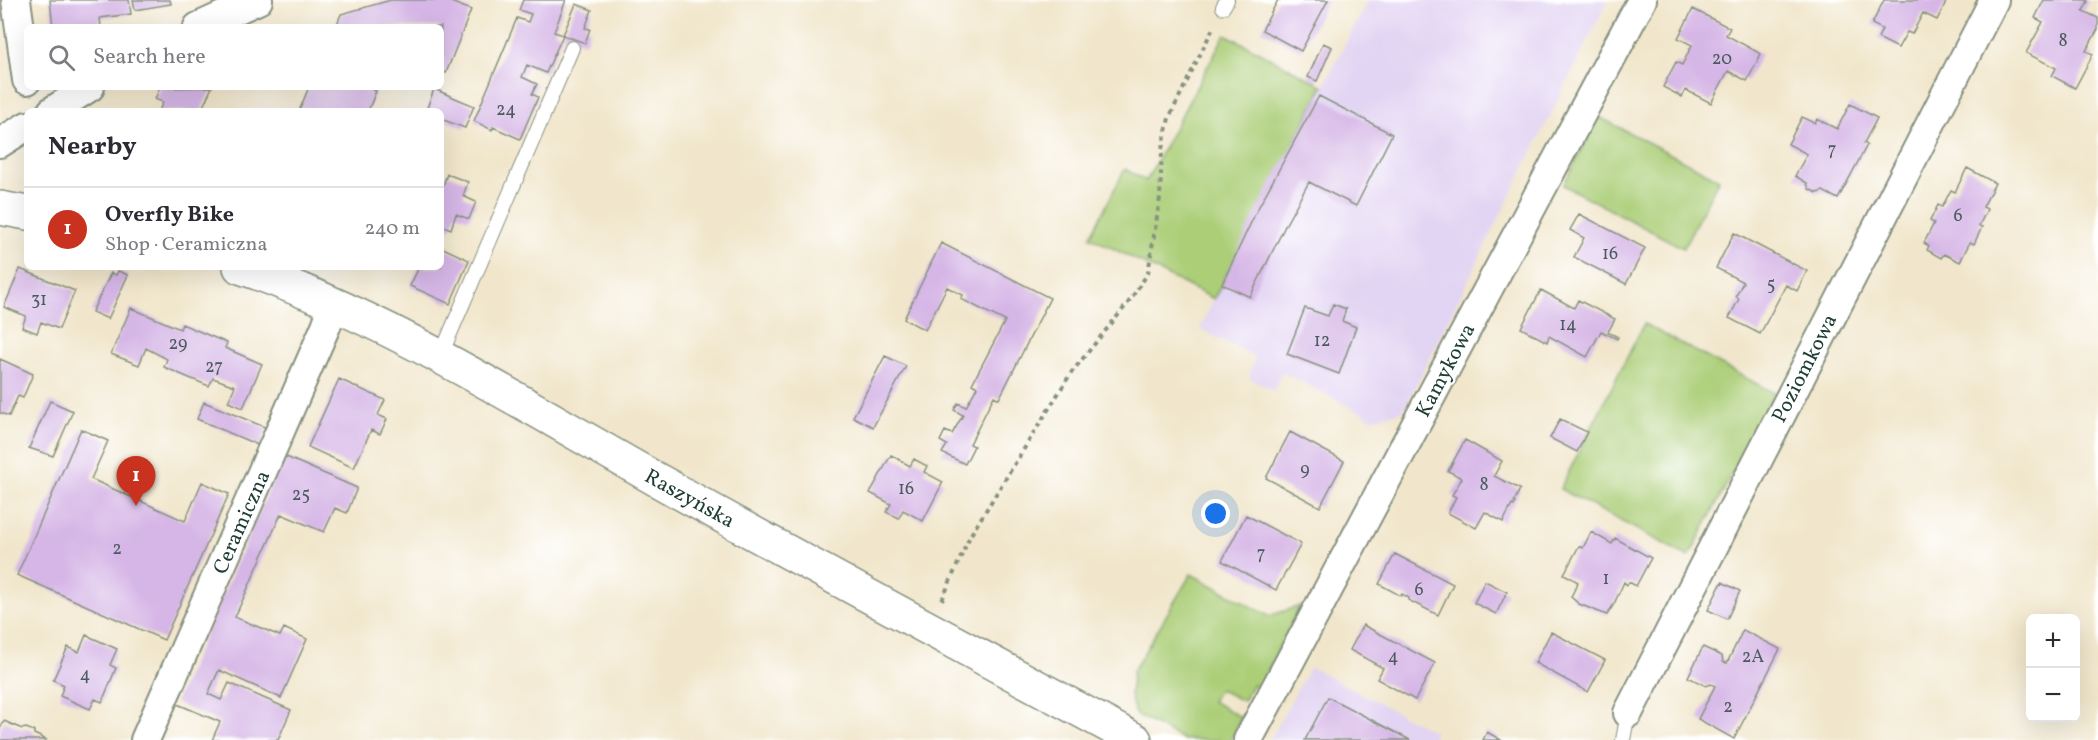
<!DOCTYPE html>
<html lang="en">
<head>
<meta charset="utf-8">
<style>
	:root { --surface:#fff; --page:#f7f7f7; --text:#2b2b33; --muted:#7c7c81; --line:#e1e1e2; --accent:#c8321e }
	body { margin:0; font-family:Vollkorn,serif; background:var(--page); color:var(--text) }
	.controls { position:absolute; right:18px; bottom:18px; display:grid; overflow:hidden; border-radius:9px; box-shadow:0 6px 24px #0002 }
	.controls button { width:54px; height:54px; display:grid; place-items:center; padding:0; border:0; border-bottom:2px solid var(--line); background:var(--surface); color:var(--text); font:30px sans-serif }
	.you { position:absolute; left:1216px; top:514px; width:21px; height:21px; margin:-15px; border:4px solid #fff; border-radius:50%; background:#1a73e8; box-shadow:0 0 0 9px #1a73e833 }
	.badge { display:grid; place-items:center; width:39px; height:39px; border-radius:50%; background:var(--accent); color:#fff; font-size:20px; font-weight:700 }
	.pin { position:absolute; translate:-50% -50px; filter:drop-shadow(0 2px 3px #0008) }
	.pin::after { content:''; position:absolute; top:32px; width:21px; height:18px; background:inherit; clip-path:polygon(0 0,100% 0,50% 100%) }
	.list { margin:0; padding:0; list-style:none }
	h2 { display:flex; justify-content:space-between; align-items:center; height:78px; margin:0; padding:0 24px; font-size:26px }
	h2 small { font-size:20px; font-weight:400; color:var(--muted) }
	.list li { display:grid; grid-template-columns:39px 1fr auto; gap:18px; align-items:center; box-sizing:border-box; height:84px; padding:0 24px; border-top:2px solid var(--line) }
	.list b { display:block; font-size:22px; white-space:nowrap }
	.list p { margin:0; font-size:20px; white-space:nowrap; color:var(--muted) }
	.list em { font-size:20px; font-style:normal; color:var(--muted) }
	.icon { flex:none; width:33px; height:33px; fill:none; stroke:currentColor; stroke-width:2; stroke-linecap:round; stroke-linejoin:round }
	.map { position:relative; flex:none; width:2098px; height:740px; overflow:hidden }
	.search { position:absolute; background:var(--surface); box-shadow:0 6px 24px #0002; left:24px; top:24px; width:420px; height:66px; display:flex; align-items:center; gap:15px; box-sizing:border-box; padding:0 21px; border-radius:9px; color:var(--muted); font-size:22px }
	.panel { position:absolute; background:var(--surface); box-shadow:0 6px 24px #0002; left:24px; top:108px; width:420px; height:162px; border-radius:9px }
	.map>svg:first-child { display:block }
</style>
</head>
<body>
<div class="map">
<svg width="2098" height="740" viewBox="0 0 2098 740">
	<rect width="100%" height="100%" fill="#fff"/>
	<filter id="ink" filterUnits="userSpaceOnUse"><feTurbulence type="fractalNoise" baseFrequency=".0167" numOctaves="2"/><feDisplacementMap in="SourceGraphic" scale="12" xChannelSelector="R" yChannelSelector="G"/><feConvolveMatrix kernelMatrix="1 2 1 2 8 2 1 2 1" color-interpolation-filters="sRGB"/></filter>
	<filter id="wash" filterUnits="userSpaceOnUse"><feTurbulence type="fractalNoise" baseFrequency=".008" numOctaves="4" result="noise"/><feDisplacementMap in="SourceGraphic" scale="24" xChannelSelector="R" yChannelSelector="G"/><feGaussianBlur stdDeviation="1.35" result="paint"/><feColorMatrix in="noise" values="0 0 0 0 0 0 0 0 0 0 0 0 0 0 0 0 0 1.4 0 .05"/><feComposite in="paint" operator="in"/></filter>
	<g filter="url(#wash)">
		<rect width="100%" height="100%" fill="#f1e6cb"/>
		<path fill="#e2d4f3" d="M1368,0H1608L1403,411L1373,419L1282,372L1274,391L1249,378L1255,357L1200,329L1214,299Z
			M1310,667L1435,732L1431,740H1270Z"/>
		<path fill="#abce77" stroke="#658656" stroke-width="1.5" d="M1225,34L1323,86L1214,299L1090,237L1125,169L1146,181Z
			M1599,117L1719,179L1683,248L1563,185Z
			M1644,324L1774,393L1689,557L1560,489Z
			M1191,574L1269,616L1300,606L1259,687L1253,684L1243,701L1219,689L1212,701L1242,718L1230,740H1184L1135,714L1130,694L1133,671Z"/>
		<g id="blocks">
			<path fill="#d5b6e6" d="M50,0H129L131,14L100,18L101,27H53Z
				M133,0H170L171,4L135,10Z
				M391,0H446L471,10L446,73L441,71V27H336L341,14Z
				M523,0H566L554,32L563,35L546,73L527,65L522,77L537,84L532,94L538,97L520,139L493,127L492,130L474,121L517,18L528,22L531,14L519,10Z
				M1278,0H1328L1301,51L1262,30Z
				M1884,0H1941L1946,2L1937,20L1923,13L1912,34L1907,32L1898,48L1878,38L1882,29L1872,24Z
				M2044,0H2086L2088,1L2083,11L2098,18V29L2086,51L2093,54L2075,88L2052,76L2056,68L2026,53L2043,22L2035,18Z
				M576,4L592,10L585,28L590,29L585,43L563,35Z
				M1693,9L1730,28L1726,35L1761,54L1747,81L1728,71L1711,103L1686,90L1682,97L1663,87L1676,62L1682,65L1692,45L1678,38Z
				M1323,43L1332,47L1317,81L1308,77Z
				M160,87L169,88L212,87L201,111H159L163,102L155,99Z
				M309,87H373L372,89L376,91L368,111H299Z
				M434,89L474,106L465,128L441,119V111H426Z
				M1319,96L1392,134L1356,206L1309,182L1286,224L1250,297L1222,284L1257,210Z
				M1850,104L1877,118L1864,143L1867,145L1838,199L1823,191L1817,193L1809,189L1807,183L1795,176L1807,154L1788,144L1802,117L1815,123L1817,119L1837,129Z
				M1967,168L1995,183L1983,207L1987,209L1979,226L1982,227L1974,244L1970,242L1960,262L1944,254L1941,258L1927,250L1929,246L1924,243L1934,223L1930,221L1938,205L1942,207L1951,190L1955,192Z
				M447,174L468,182L463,196L476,202L469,219L456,214L451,229L441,225V191Z
				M1579,214L1645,248L1626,284L1574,257L1584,238L1570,230Z
				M1734,233L1807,271L1797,291L1786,285L1760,334L1729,318L1739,299L1736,296L1743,282L1716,268Z
				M941,243L1050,298L999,399L994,396L970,444L974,446L965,464L942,453L947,445L940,441L945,431L952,434L963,415L954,410L958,403L966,407L977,387L972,384L1005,321L961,299L963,295L947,287L925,330L904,319Z
				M441,247L469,260L450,304L410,286L419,267H441Z
				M20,269L75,291L59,329L41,322L37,333L22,327L26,316L4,307Z
				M118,271L128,275L108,319L92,312L111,273L116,275Z
				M1541,290L1574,308L1578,300L1615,319L1608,332L1618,337L1617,339L1601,331L1587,357L1549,336L1547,342L1521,328Z
				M1333,304L1346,309L1342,321L1356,327L1339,374L1287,354L1305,308L1328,316Z
				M131,308L180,329L182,324L227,343L225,348L262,364L243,408L228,402L235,386L213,378L209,386L187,377L164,367L167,359L146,348L139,365L111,354Z
				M885,356L906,366L873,427L853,417Z
				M0,359L33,374L23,398L18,396L9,416L0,413Z
				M339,379L385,400L378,415L387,419L380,434L371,430L354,468L308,447Z
				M50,401L73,411L53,456L29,448Z
				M204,402L267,428L260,446L197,419Z
				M1560,419L1587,432L1577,452L1550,438Z
				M81,429L108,441L91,479L185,521L202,482L229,494L164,640L17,575Z
				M1290,432L1344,461L1320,507L1266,478Z
				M1465,440L1502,461L1494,476L1520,489L1514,502L1515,503L1514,506L1512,505L1503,522L1485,512L1476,528L1448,513L1456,497L1452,495L1462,478L1448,471Z
				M891,455L910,466L914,459L927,466L924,472L943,482L923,521L903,510L899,518L886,512L891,504L870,493Z
				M284,456L357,488L347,513L335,508L324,532L281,514L235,617L280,636L284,628L307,639L281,698L219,670L208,694L221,700L229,683L291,710L278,740H212L220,722L175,703Z
				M1246,515L1301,544L1276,590L1222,561Z
				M1591,532L1612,544L1615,538L1651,558L1636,586L1629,582L1627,585L1624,582L1614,604L1607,615L1579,604L1571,597L1578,582L1564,574L1579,546L1583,548Z
				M1395,554L1453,584L1438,615L1408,600L1409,598L1402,594L1401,596L1379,584Z
				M1485,581L1507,592L1496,614L1474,603Z
				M1722,582L1740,591L1727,619L1708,610Z
				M1363,625L1435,663L1415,700L1377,679L1383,668L1350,650Z
				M1743,630L1780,649L1734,739L1698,719L1715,686L1711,684L1706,686L1688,677L1703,647L1722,656L1723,662L1727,663Z
				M1551,632L1605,660L1588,692L1535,663Z
				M86,635L117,649L110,665L116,668L102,702L95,699L90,709L60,696L64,685L53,680L68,647L79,652Z
				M1328,697L1410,740H1305Z
				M4,721L22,729L26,728L34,731V734L47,740H0V729Z
				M1487,732L1501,740H1483Z"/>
		</g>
	</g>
	<g filter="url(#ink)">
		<use href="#blocks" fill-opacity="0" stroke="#889280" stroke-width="1.5"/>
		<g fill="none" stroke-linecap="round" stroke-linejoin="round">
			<defs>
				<path id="lane" d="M1223,7L1227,0
					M440,357L572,48
					M1623,740L1628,713"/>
				<path id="street" d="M16,0L27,80
					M198,27L258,0
					M52,111L90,87
					M0,143L27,126
					M1628,713L1994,0
					M145,740L326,326L334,304
					M1248,740L1642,0"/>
				<path id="secondary" d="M0,208L27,213
					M240,267C389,318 524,405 661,482C818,570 977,654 1135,740"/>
			</defs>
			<use href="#lane" stroke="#889280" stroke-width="16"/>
			<use href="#street" stroke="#889280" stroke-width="32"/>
			<use href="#secondary" stroke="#889280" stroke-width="36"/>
			<path stroke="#889280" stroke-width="4" stroke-dasharray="4.5 4.5" stroke-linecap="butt" d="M942,600L970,536L1071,373L1128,303L1148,273L1160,198L1162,149L1169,118L1214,26"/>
			<use href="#lane" stroke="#fff" stroke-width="14"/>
			<use href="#street" stroke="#fff" stroke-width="28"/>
			<use href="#secondary" stroke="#fff" stroke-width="33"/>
		</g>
	</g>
	<g text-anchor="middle" stroke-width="4.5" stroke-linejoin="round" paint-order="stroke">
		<g font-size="18" fill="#4c5b60">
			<text x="2063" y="46">8</text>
			<text x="1722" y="64">20</text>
			<text x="506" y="115">24</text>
			<text x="1832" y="155">7</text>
			<text x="1958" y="221">6</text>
			<text x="1610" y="259">16</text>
			<text x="1771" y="290">5</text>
			<text x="39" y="305">31</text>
			<text x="1568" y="330">14</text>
			<text x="1322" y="346">12</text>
			<text x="178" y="349">29</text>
			<text x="214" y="372">27</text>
			<text x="1305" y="475">9</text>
			<text x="1484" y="490">8</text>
			<text x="906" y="494">16</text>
			<text x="301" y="500">25</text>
			<text x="117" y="554">2</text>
			<text x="1261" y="559">7</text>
			<text x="1606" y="584">1</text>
			<text x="1419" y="595">6</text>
			<text x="1393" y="662">4</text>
			<text x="1753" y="662">2A</text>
			<text x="85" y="680">4</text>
			<text x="1728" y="712">2</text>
		</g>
		<g font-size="21" fill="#1f3d34" stroke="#fff">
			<text transform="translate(1804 368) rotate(-63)" y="7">Poziomkowa</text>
			<text transform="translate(1445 370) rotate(-62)" y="7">Kamykowa</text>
			<text transform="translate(690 498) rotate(29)" y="7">Raszyńska</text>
			<text transform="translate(241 522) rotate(-66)" y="7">Ceramiczna</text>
		</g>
	</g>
</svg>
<div class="controls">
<button>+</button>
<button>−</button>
</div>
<div class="you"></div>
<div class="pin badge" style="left:136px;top:506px">1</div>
<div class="search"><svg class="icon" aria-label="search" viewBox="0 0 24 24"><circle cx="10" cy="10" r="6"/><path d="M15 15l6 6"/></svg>Search here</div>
<section class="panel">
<h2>Nearby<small></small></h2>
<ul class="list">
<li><span class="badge">1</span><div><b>Overfly Bike</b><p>Shop · Ceramiczna</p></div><em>240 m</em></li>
</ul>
</section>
</div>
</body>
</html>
